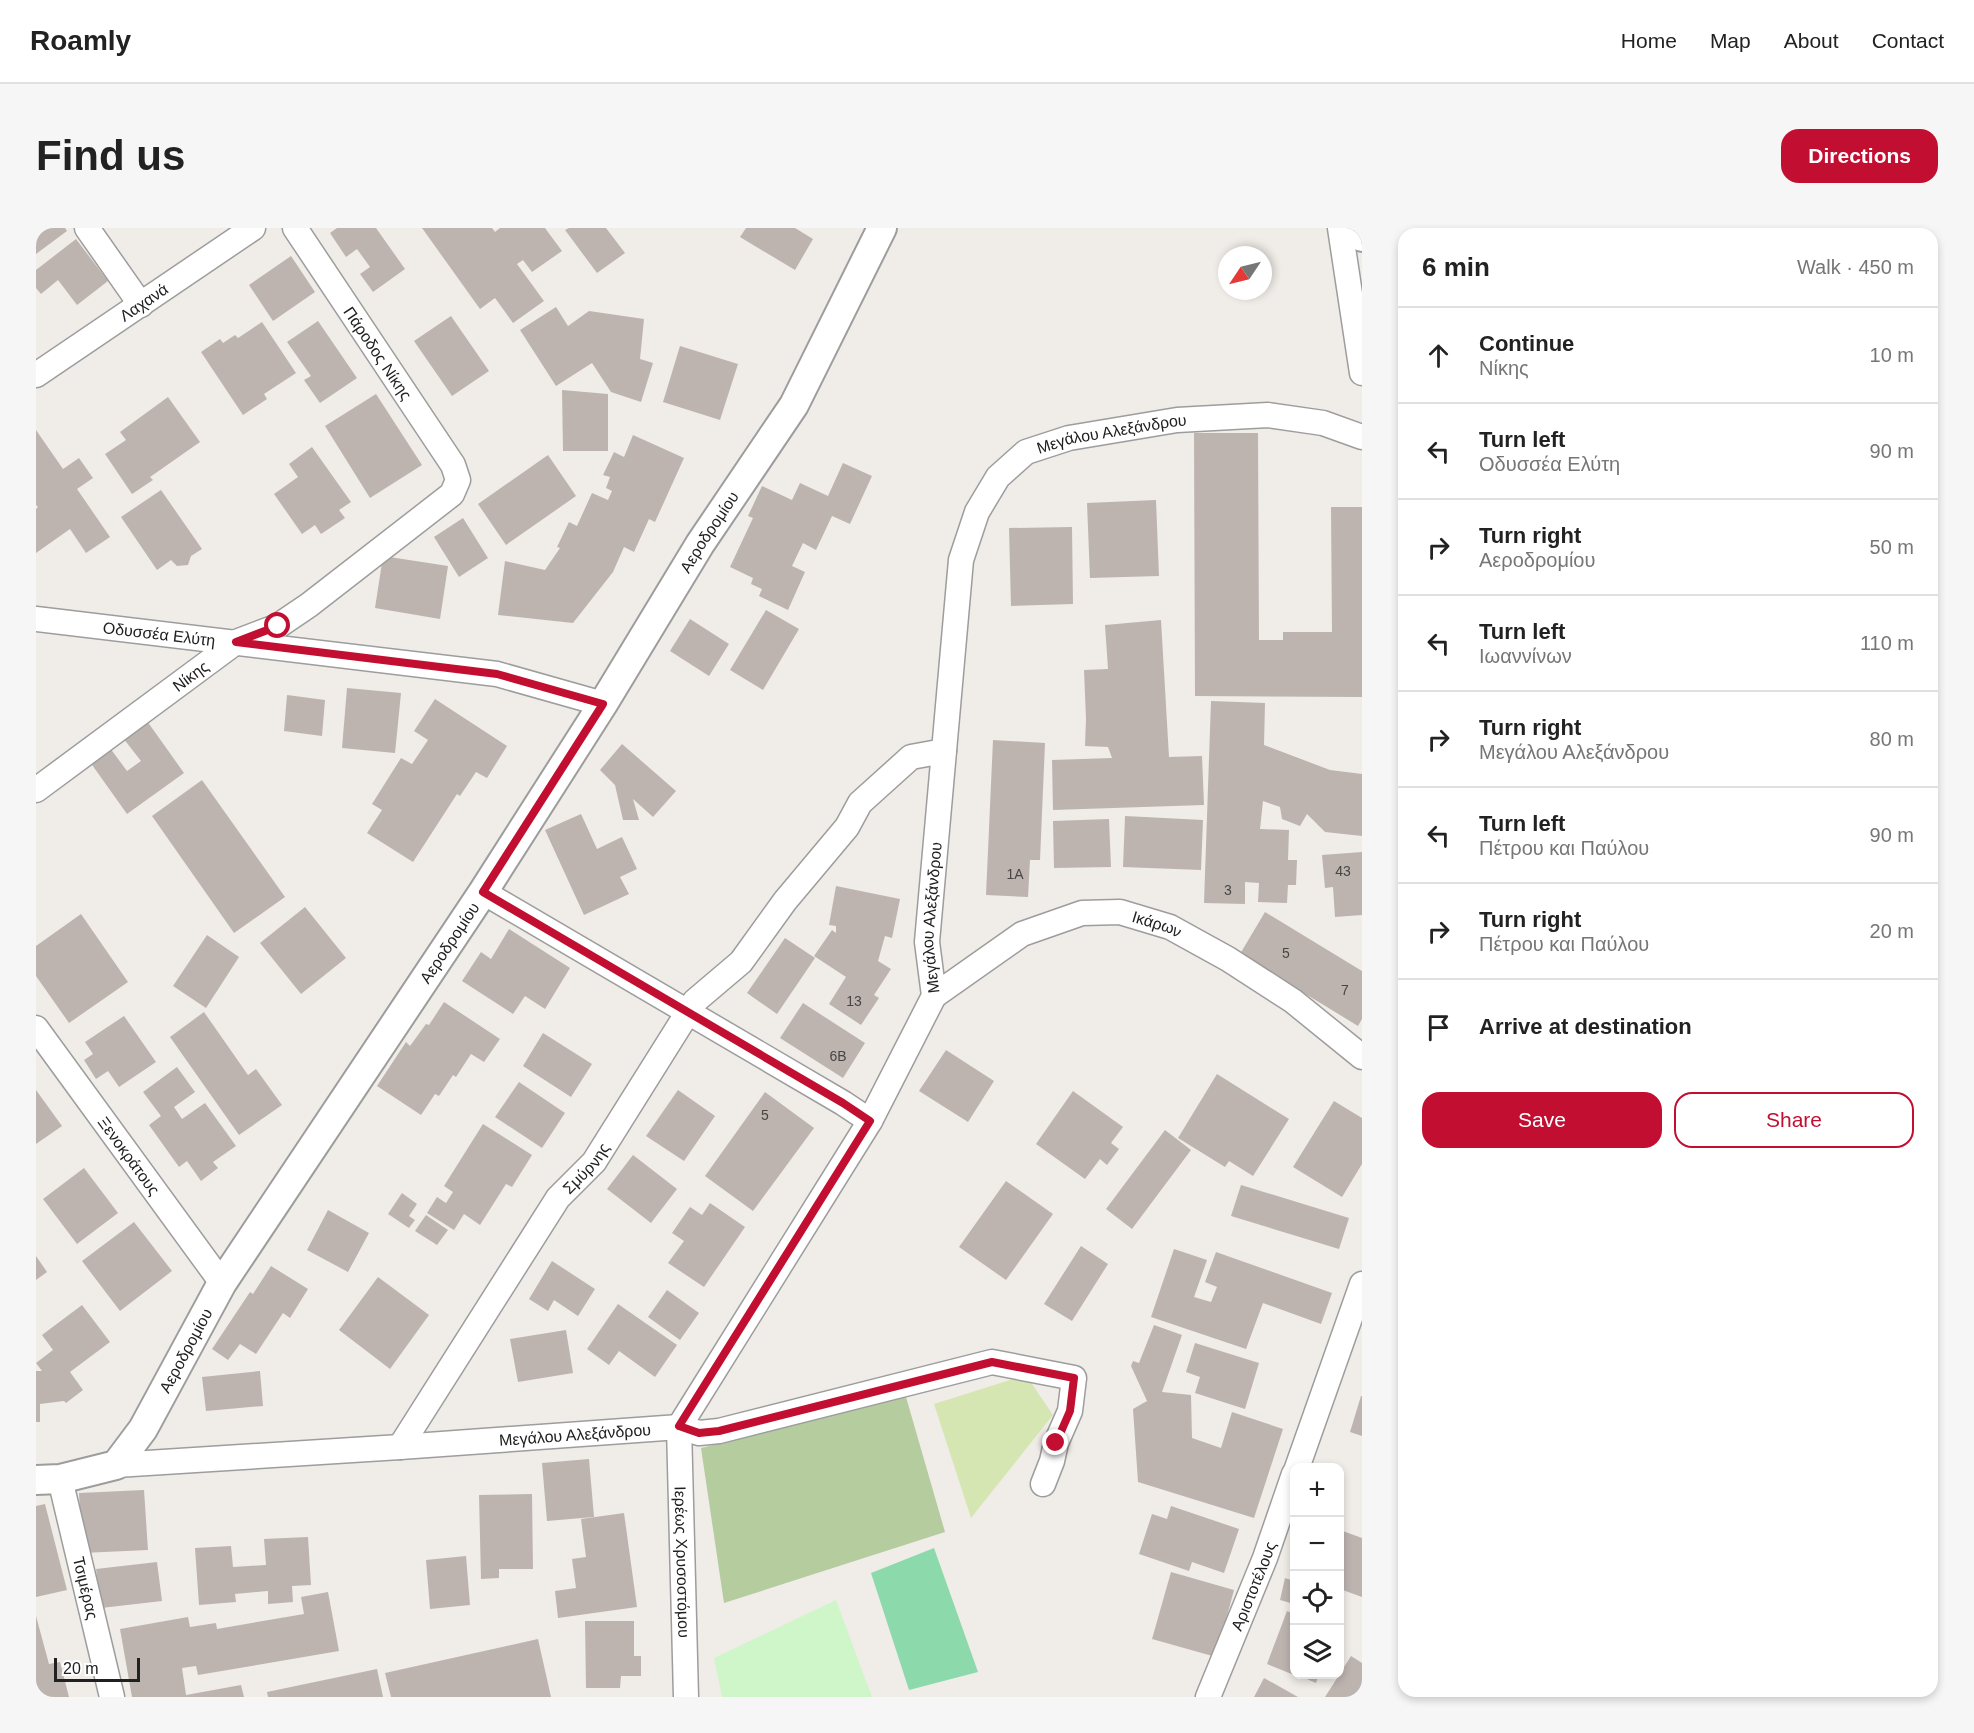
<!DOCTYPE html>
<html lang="en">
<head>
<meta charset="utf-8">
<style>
	:root { --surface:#fff; --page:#f6f6f6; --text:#222; --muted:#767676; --line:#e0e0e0; --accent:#c20f31 }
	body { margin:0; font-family:Helvetica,sans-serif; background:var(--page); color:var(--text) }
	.controls { position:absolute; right:18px; bottom:18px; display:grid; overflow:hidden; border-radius:12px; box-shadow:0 3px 9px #0003 }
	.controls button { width:54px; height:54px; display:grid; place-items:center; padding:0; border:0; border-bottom:2px solid var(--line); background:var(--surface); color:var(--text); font:30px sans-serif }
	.compass { position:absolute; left:1182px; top:18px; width:54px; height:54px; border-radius:50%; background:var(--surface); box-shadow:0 3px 9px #0003; rotate:235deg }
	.scale { position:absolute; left:18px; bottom:15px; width:86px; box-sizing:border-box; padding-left:6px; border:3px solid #202020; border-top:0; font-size:16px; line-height:21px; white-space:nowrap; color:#202020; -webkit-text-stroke:4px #fff; paint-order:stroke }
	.stop { position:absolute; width:18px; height:18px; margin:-14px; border:4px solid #c20f31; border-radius:50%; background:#fff }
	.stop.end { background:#c20f31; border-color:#fff; box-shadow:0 2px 6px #0008 }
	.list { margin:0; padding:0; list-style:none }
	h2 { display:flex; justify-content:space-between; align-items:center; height:78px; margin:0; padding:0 24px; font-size:26px }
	h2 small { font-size:20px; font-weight:400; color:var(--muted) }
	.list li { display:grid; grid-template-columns:39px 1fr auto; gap:18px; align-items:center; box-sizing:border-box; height:96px; padding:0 24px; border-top:2px solid var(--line) }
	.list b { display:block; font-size:22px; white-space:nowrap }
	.list p { margin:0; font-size:20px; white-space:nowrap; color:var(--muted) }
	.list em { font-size:20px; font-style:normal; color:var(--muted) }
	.actions { display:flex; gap:12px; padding:18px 24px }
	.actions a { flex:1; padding:14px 0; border:2px solid var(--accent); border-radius:18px; text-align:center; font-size:21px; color:var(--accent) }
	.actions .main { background:var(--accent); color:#fff }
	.icon { flex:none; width:33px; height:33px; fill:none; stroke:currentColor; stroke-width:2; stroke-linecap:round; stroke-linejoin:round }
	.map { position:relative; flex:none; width:1326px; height:1469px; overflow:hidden; border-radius:18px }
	header { display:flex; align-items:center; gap:36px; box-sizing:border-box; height:84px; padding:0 30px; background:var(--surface); border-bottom:2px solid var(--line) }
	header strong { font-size:28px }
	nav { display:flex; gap:33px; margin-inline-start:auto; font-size:21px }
	.intro { display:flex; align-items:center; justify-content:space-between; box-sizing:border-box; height:144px; padding:0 36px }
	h1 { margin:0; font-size:42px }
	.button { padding:15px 27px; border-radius:18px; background:var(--accent); color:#fff; font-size:21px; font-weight:700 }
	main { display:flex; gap:36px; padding:0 36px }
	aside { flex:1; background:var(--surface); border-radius:18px; box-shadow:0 3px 9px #0003 }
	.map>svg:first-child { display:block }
</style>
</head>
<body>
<header>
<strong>Roamly</strong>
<nav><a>Home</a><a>Map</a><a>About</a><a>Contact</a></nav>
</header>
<div class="intro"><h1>Find us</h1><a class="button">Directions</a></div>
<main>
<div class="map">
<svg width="1326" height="1469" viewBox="0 0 1326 1469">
	<rect width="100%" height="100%" fill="#f0ece8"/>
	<path fill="#d6e6b2" d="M990,1147L1017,1187L935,1290L898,1176Z"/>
	<path fill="#b5cc9f" d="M870,1169L909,1304L688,1375L665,1220Z"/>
	<path fill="#cef6c9" d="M800,1372L836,1469H686L678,1430Z"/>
	<path fill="#8cd9ac" d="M898,1320L942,1444L873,1462L835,1345Z"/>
	<path fill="#bdb4b0" d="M0,0H29L31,3L0,26Z
		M301,0H340L369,41L337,64L324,46L334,39L321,21L310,29L294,5Z
		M386,0H456L459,4L464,0H509L526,23L496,44L487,32L481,36L508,73L477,95L459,70L444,81Z
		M533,0H570L589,25L561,45L529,2Z
		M710,0H759L777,11L759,42L704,9Z
		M40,11L72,53L41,77L22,52L5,66L0,60V42Z
		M255,28L279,64L237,93L213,57Z
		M520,79L532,98L553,83L608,91L604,131L617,135L605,174L575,164L556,135L520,158L484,102Z
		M415,88L453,143L416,168L378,113Z
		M282,93L321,150L284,175L268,152L275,148L251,114Z
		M226,94L260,145L228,166L231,171L207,187L165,124L184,111L187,115L199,107L202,110Z
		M644,118L702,136L684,192L627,174Z
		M526,162L572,166V223H527Z
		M340,166L386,237L334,270L289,198Z
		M132,169L164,214L114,249L117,252L96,266L69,226L90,212L84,204Z
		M0,202L27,241L43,230L57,250L41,261L74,309L50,325L34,301L0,325V281L2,279L0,277Z
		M1158,205H1222L1223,412H1247V404H1296L1295,279H1326V469L1159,468Z
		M597,207L648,230L619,294L613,291L598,324L588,319L577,344L537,395L462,387L469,333L509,342L524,320L521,319L533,294L541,298L556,265L572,272L576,263L570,260L574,249L567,247L578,224L588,229Z
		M276,219L315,274L303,282L309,290L285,306L279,297L266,306L238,266L262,249L253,236Z
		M512,227L540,268L470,317L442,276Z
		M807,235L836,248L814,296L796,288L780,322L767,315L756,338L769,344L752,382L723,368L726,361L715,356L717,350L694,339L717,290L712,288L726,258L756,272L764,255L792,268Z
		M125,262L166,321L155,328L152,337L141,338L135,332L121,342L85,289Z
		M1120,272L1123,348L1054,350L1051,275Z
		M427,290L452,330L423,349L398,309Z
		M1036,299L1037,376L975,378L973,300Z
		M347,328L412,338L404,391L339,380Z
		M730,382L763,401L727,462L694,442Z
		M654,391L693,416L673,448L634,423Z
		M1125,392L1133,529L1166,528L1168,577L1017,582L1016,532L1076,530L1072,519L1049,518L1050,491L1048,442L1072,441L1069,397Z
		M311,460L365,465L359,525L306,520Z
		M251,467L289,472L286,508L248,503Z
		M399,471L471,518L451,550L440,544L424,568L421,566L377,634L331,605L346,582L336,576L365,530L376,536L392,512L378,503Z
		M1175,473L1229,475L1228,517L1294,542L1326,546V608L1289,604L1271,586L1264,598L1246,591L1244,579L1227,573L1224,601L1253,602L1252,632H1261L1260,657H1252L1251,675L1222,674L1223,655L1209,654V676L1168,675Z
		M111,493L148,545L91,586L54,534L74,520L91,543L105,533L87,510Z
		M957,512L1009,515L1004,632H994L992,669L950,667Z
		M586,516L640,563L617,589L597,571L603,592H587L579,557L564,542Z
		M166,552L249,669L198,705L116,588Z
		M545,586L561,621L586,609L601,641L584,649L593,666L548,687L509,602Z
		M1089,588L1167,592L1165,642L1087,639Z
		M1073,591L1075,639L1018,640L1017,593Z
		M1326,624V687L1299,689L1297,659L1289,660L1286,627Z
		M800,658L864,671L856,710L849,708L842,733L855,741L838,767L843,770L825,797L793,776L810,749L778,728L796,702L800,705V698L793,697Z
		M269,679L310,730L265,766L224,715Z
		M1229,684L1326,743V791L1322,798L1204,726Z
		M45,686L92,754L33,795L0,748V718Z
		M473,701L534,740L509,781L489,768L477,786L426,753L445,724L455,731Z
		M171,707L203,729L170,780L137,758Z
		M749,710L779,730L741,786L711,765Z
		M408,774L464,811L448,834L435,826L420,849L417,847L403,868L399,866L385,887L341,858L370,814L374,818L390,796L393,797Z
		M767,775L829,815L807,850L744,810Z
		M168,784L212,847L220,841L246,877L203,907L134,809Z
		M88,788L120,834L83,859L72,843L60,851L48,832L57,826L49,814Z
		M507,805L556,836L535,869L487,838Z
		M910,822L958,853L932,894L883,863Z
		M141,839L159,864L138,879L146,891L169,875L200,918L177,934L182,940L165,953L151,933L143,939L113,897L125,888L107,864Z
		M1181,846L1253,891L1217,948L1193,933L1189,939L1142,910Z
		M483,854L529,885L506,920L459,889Z
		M0,862L26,898L0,916Z
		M642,862L679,888L648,933L610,908Z
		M1037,863L1087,899L1075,915L1083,921L1071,937L1064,931L1049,951L1000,916Z
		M729,864L778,900L717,983L669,948Z
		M1298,873L1326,890V936L1306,969L1257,939Z
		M447,896L496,927L476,959L470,956L444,997L428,986L418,1002L391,985L401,969L410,975L417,964L408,958Z
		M1129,902L1155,922L1096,1001L1070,981Z
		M597,927L641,961L615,995L571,961Z
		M48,940L82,985L41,1016L7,971Z
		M970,953L1017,986L970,1052L923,1019Z
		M1205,957L1313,990L1303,1021L1195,988Z
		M366,965L381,976L373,988L379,992L373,1000L352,986Z
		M674,975L709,999L668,1059L632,1035L648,1013L636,1005L654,979L666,987Z
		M292,982L333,1005L312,1044L271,1022Z
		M390,987L412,1002L401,1017L379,1003Z
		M98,994L136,1043L84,1083L46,1033Z
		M1045,1018L1072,1036L1036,1093L1008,1076Z
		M1138,1021L1171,1032L1158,1069L1175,1074L1181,1059L1169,1054L1180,1024L1296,1065L1285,1096L1227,1075L1210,1121L1115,1089Z
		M0,1028L11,1044L0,1052Z
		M516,1033L559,1061L542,1088L518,1072L512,1083L493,1071Z
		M235,1038L272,1061L254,1090L247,1085L220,1126L204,1116L192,1132L176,1121L214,1064L217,1066Z
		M342,1049L393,1087L354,1141L303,1102Z
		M631,1062L663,1085L644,1112L612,1089Z
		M582,1076L641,1117L619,1149L583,1123L573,1137L551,1121Z
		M46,1077L74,1114L34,1144L47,1162L30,1175L28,1173L4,1176V1194H0V1143H6L0,1135L17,1122L6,1107Z
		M1118,1097L1146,1107L1126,1164L1155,1167L1156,1210L1185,1220L1196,1184L1247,1201L1218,1290L1102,1254L1097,1181L1111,1173L1095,1138L1097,1133L1103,1135Z
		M530,1102L537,1145L482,1154L474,1111Z
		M1159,1115L1223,1135L1209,1181L1159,1165L1164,1149L1150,1144Z
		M224,1143L227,1178L170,1183L166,1149Z
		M1325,1168H1326V1208L1314,1204Z
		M553,1231L558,1289L511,1293L506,1235Z
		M108,1262L112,1322L46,1325L43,1265Z
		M496,1266L497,1341H463V1350L445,1351L443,1267Z
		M9,1276L31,1362L0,1369V1278Z
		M1135,1278L1203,1301L1188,1345L1156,1334L1153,1343L1103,1326L1116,1286L1131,1291Z
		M588,1285L601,1379L522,1390L519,1363L540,1360L536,1331L550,1329L545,1291Z
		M1304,1302L1326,1310V1369L1304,1361Z
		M272,1309L275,1357L256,1358L257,1374L232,1376V1363L199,1366L200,1374L163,1377L159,1320L195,1318L197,1339L230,1337L228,1311Z
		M430,1328L434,1377L394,1381L390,1332Z
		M121,1334L126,1373L65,1380L60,1341Z
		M1135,1344L1198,1362L1180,1429L1116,1411Z
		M1249,1350L1258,1353V1376L1244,1372Z
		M292,1364L303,1423L162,1447L160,1438L146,1440L150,1467L205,1457L208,1469H96L84,1401L152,1389L154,1399L180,1395L181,1401L268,1386L265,1369Z
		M1251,1383L1258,1386V1447L1231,1436Z
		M0,1388L13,1436L24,1434L33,1469H0Z
		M549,1393H598V1428H605V1448H585L584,1460H550Z
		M502,1411L515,1469H355L349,1445Z
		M1315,1428L1326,1435V1469H1289Z
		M341,1441L347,1469H232L231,1464Z
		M1259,1446H1283L1280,1455Z
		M1228,1450L1262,1469H1218Z"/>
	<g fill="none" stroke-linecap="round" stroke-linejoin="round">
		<defs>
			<g id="minor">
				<path d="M51,0L105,77"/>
				<path d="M1304,0L1326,145"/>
				<path id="s1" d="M0,147L217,0"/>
				<path id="s2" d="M0,391L461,446L567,476"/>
				<path id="s3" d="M0,562L200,414L242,398L273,377L416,266L422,252L417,237L259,0"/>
				<path d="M447,664L807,875L834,893"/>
				<path id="s4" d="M898,768L986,706L1046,685L1084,684L1134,699L1192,731L1257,773L1326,829"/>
				<path id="s5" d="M0,800L186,1055"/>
				<path id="s6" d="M643,1199L834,893L898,768L891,714L925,332L941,284L962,249L990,224L1033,210L1141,192L1232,187L1287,195L1326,209"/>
				<path id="s7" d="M643,1199L650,1469"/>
				<path id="s8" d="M364,1219L522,970L558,934L659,773L705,734L749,673L811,599L824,575L875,529L908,523"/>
				<path id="s9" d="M80,1237L364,1219L643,1199L663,1205L683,1203L956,1134L1038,1150L1034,1183L1020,1215L1016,1233L1007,1256"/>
				<path d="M1261,1240L1326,1056"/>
				<path id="s10" d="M24,1251L76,1469"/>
				<path id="s11" d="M1172,1469L1229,1330L1258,1246"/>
			</g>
			<g id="tertiary">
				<path d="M1314,0L1326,9"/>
				<path id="s12" d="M0,1252L24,1251L80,1237L107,1201L186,1055L447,664L567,476L664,316L758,177L846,0"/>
			</g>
		</defs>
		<use href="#minor" stroke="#9d9d9d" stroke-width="27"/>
		<use href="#tertiary" stroke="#9d9d9d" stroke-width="32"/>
		<use href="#minor" stroke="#fff" stroke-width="24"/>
		<use href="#tertiary" stroke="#fff" stroke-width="28"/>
	</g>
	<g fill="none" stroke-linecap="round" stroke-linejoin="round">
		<path stroke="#c20f31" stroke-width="8" d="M242,398L200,414L461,446L567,476L447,664L807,875L834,893L643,1198L663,1205L683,1203L956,1134L1038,1150L1034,1183L1020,1215"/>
	</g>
	<g text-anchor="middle" stroke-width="4.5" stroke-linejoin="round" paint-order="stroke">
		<g font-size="14" fill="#474544">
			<text x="1307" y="648">43</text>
			<text x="979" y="651">1A</text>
			<text x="1192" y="667">3</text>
			<text x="1250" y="730">5</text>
			<text x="1309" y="767">7</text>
			<text x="818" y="778">13</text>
			<text x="802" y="833">6B</text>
			<text x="729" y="892">5</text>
		</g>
		<g font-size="16" fill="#202020" stroke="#fff">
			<text dy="6" stroke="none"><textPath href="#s1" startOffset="130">Λαχανά</textPath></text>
			<text transform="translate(342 125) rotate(56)" y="6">Πάροδος Νίκης</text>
			<text dy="6" stroke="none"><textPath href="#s6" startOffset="1156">Μεγάλου Αλεξάνδρου</textPath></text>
			<text dy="6" stroke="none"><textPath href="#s12" startOffset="1188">Αεροδρομίου</textPath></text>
			<text dy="6" stroke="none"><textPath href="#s2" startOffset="124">Οδυσσέα Ελύτη</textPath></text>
			<text dy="6" stroke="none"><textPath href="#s3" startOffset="192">Νίκης</textPath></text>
			<text dy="6" stroke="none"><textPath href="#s6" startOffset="580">Μεγάλου Αλεξάνδρου</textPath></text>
			<text dy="6" stroke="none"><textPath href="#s4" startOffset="248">Ικάρων</textPath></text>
			<text dy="6" stroke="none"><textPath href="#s12" startOffset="702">Αεροδρομίου</textPath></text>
			<text dy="6" stroke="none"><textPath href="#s5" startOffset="158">Ξενοκράτους</textPath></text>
			<text dy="6" stroke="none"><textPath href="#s8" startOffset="336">Σμύρνης</textPath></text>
			<text dy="6" stroke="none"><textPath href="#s12" startOffset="216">Αεροδρομίου</textPath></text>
			<text dy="6" stroke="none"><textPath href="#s9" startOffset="460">Μεγάλου Αλεξάνδρου</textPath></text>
			<text dy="6" stroke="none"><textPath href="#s7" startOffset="135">Ιερέως Χρυσοστόμου</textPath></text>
			<text dy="6" stroke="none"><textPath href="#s11" startOffset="120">Αριστοτέλους</textPath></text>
			<text dy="6" stroke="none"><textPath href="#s10" startOffset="112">Τσιμέρας</textPath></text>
		</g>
	</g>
</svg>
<div class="controls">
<button>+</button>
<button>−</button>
<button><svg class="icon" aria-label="locate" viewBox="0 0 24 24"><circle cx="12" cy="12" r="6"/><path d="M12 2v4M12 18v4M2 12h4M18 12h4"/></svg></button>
<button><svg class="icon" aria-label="layers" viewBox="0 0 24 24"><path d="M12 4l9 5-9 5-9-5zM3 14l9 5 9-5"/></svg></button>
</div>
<svg class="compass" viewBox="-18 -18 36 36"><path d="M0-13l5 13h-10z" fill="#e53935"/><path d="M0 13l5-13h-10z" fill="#767676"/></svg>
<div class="scale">20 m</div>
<div class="stop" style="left:242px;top:398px"></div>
<div class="stop end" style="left:1020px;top:1215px"></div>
</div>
<aside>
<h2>6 min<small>Walk · 450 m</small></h2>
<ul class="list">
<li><svg class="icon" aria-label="ahead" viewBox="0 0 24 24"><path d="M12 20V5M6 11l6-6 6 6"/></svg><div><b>Continue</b><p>Νίκης</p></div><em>10 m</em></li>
<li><svg class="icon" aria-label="left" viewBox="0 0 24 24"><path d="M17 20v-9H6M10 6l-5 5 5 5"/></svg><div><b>Turn left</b><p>Οδυσσέα Ελύτη</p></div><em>90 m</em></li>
<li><svg class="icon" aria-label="right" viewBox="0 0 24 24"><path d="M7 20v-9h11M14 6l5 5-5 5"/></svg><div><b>Turn right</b><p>Αεροδρομίου</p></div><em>50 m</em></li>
<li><svg class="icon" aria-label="left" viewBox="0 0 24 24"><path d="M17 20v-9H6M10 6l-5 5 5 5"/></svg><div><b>Turn left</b><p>Ιωαννίνων</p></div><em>110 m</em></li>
<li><svg class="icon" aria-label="right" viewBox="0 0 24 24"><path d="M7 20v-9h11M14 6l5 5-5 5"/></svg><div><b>Turn right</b><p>Μεγάλου Αλεξάνδρου</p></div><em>80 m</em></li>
<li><svg class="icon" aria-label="left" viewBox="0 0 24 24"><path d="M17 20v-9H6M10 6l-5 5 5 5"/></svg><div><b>Turn left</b><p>Πέτρου και Παύλου</p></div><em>90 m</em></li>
<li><svg class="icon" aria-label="right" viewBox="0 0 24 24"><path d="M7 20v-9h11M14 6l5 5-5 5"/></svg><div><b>Turn right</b><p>Πέτρου και Παύλου</p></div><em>20 m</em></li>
<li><svg class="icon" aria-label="arrive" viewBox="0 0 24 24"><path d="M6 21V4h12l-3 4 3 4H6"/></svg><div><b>Arrive at destination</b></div></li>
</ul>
<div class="actions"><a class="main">Save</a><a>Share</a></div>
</aside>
</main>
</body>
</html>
